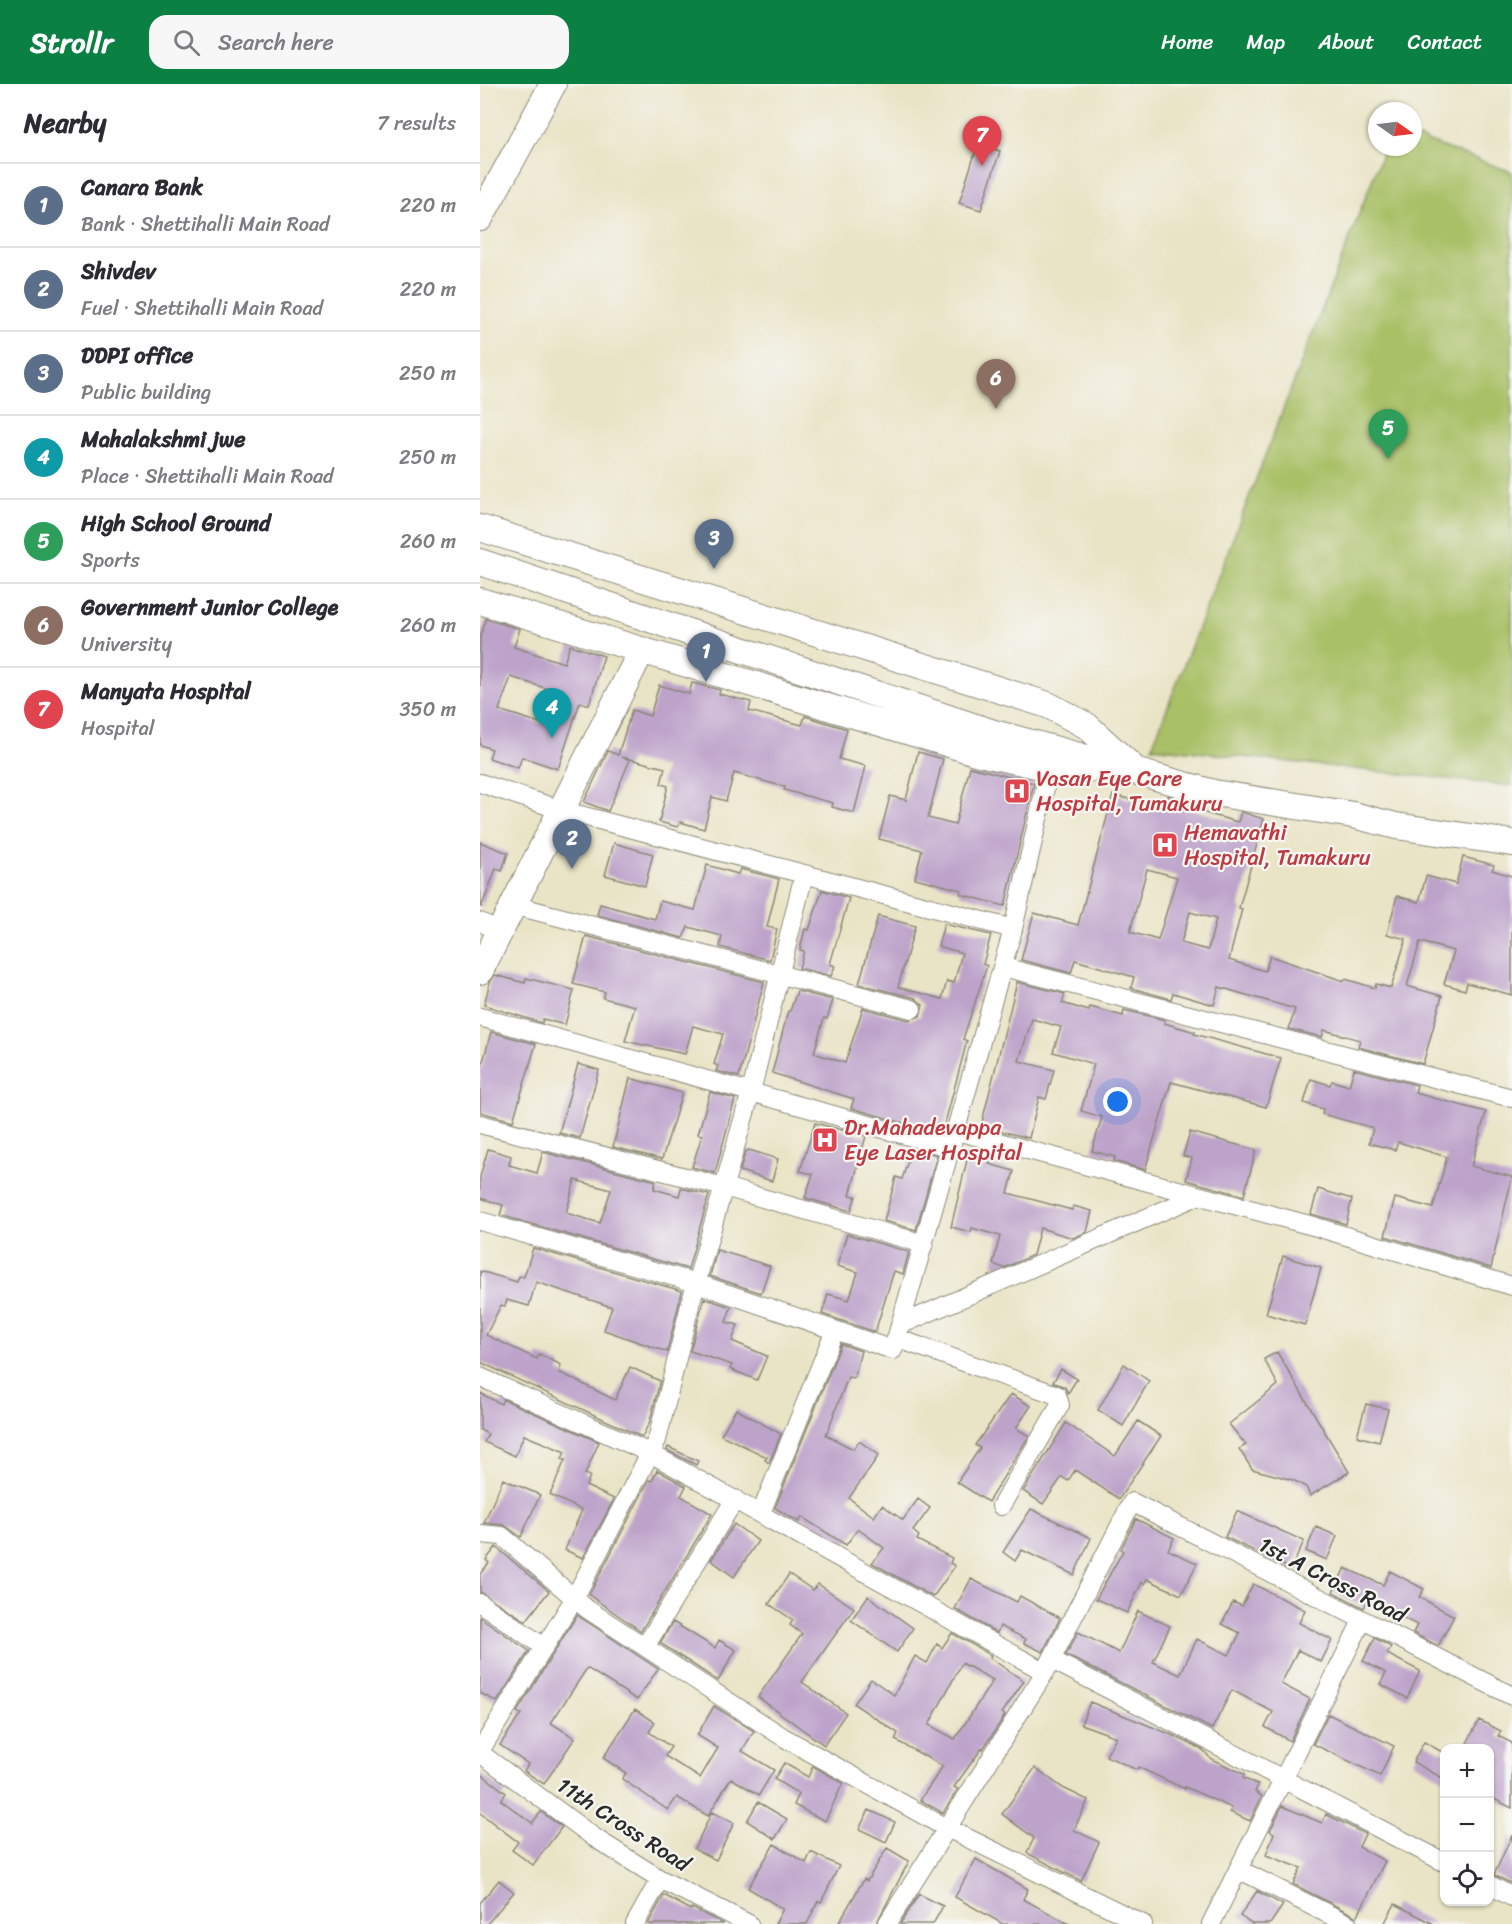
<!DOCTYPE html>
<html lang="en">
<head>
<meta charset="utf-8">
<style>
	:root { --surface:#fff; --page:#f7f7f7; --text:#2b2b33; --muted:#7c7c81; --line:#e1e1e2; --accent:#0b8043 }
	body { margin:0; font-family:Sriracha,sans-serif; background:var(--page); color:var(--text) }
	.controls { position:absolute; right:18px; bottom:18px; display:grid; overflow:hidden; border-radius:12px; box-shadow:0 2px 4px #0004 }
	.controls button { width:54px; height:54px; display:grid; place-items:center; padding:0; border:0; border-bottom:2px solid var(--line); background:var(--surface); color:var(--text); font:30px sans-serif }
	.compass { position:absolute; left:888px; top:18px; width:54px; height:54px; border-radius:50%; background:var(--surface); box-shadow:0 2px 4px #0004; rotate:104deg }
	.you { position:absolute; left:638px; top:1018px; width:21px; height:21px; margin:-15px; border:4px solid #fff; border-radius:50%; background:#1a73e8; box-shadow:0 0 0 9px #1a73e833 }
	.badge { display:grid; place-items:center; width:39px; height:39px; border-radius:50%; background:var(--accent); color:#fff; font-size:20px; font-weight:700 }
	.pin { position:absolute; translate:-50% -50px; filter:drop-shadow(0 2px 3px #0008) }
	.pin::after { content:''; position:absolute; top:32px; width:21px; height:18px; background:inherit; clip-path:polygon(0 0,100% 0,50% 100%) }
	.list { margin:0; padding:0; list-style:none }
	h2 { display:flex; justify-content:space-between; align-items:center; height:78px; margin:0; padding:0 24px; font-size:26px }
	h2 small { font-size:20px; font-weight:400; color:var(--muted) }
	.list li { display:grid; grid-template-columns:39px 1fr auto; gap:18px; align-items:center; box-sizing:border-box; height:84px; padding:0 24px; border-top:2px solid var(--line) }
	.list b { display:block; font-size:22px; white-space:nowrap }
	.list p { margin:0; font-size:20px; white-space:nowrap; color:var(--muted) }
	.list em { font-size:20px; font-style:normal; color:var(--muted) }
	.icon { flex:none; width:33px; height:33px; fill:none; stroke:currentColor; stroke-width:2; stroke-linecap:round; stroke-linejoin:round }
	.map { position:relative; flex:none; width:1032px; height:1840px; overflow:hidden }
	header { display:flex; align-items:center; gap:36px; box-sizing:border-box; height:84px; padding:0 30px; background:var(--accent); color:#fff }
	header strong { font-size:28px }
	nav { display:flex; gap:33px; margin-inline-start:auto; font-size:21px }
	.search { width:420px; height:54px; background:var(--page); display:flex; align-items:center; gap:15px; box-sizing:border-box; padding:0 21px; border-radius:18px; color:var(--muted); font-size:22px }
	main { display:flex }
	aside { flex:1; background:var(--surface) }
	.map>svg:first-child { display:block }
</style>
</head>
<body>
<header>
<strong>Strollr</strong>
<div class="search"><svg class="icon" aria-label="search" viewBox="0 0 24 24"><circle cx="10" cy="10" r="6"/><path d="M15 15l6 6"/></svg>Search here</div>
<nav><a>Home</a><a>Map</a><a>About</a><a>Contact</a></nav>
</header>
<main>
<aside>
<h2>Nearby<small>7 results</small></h2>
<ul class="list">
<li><span class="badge" style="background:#5c6f8a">1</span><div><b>Canara Bank</b><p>Bank · Shettihalli Main Road</p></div><em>220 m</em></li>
<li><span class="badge" style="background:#5c6f8a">2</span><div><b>Shivdev</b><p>Fuel · Shettihalli Main Road</p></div><em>220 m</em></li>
<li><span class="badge" style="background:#5c6f8a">3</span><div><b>DDPI office</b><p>Public building</p></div><em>250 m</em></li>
<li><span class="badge" style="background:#0f9aa8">4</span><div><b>Mahalakshmi jwe</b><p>Place · Shettihalli Main Road</p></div><em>250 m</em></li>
<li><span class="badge" style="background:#2e9e5b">5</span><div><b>High School Ground</b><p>Sports</p></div><em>260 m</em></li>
<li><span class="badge" style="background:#8d6e63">6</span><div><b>Government Junior College</b><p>University</p></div><em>260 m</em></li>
<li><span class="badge" style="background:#e0444e">7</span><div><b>Manyata Hospital</b><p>Hospital</p></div><em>350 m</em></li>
</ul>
</aside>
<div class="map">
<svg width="1032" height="1840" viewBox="0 0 1032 1840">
	<rect width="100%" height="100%" fill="#f6f6f2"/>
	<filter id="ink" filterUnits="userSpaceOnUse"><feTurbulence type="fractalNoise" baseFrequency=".0167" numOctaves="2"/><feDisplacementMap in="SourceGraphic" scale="12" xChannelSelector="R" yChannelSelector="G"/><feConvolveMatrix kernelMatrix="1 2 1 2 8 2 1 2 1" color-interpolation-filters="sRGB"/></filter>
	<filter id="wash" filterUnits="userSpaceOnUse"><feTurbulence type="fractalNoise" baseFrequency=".008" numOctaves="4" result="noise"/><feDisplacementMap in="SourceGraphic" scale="24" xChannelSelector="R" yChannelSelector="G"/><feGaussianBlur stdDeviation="1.35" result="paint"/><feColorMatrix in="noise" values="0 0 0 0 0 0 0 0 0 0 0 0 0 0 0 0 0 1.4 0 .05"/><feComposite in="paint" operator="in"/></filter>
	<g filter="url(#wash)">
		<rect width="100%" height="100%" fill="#eae4c6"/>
		<path fill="#a9c066" stroke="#6a7648" stroke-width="1.5" d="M933,52L1032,88V702L672,663L905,63H933Z"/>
		<g id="blocks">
			<path fill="#bda3ca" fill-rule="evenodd" d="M498,60L520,67L501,126L479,119Z
				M6,535L40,545L34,563L84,579L90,561L124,572L109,621L100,618L78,685L42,673L38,684L9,674L12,665L0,661V554ZM31,593L71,606L60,639L19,626Z
				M212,599L240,606L239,610L271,618L269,627L322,641L325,632L367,645L359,675L386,682L374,729L352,723L353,719L304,706L305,703L254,689L246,717L232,713L224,745L200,738L198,743L179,738L188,702L181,700L185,684L142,673L150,676L128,727L104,718L128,667L138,671L152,626L170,632L179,601L209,610Z
				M438,668L463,675L448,734L475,741L490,683L554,699L525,822L480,810L481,806L435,794L442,766L399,755L410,712L426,716Z
				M633,711L685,724L688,712L711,718L710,725L758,738L761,728L784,735L759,824L762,825L749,876L785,887L790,872L864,897L865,895L895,904L896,900L911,904L926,855L907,850L917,812L939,818L946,792L976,800L983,773L1014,781L1012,786L1032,792V911L987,899L985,906L964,900L974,867L940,858L927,902L962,912L943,980L878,963L880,956L844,946L842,953L809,945L815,925L739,903L734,921L693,909L691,915L651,904L654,893L595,876L591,889L541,876L554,829L598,841ZM667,785L697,793L678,856L650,848ZM710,828L736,835L728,866L701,859Z
				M0,758L28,769L22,787L16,785L1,824Z
				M134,759L173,770L165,802L125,791Z
				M227,781L258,790L260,785L299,795L287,843L297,845L290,876L240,863L242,852L208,843L203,854L117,831L120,820L175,835L180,817L215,826Z
				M342,806L369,814L350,880L355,882L351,892L319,884L324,867L320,866L325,845L329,846Z
				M398,832L435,842L418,903L462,915L467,897L474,899L482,869L458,862L464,840L511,851L503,880L507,882L483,955L487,957L462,1050L371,1024L374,1015L292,989L308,927H310L317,907L353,916L347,935L344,934L334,969L365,979L383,924L429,936L440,932L443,921L435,914L379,900Z
				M106,852L284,898L259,993L236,987L238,982L234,980L243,950L213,942L205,970L145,957L155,922L123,914L125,908L93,900Z
				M15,891L45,899L46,894L94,906L85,941L63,935L62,939L4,921L10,898Z
				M537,898L585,910L582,919L609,927L610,923L643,932L644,926L685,936L684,939L715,948L714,950L801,974L786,1023L691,998L665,1086L634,1077L635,1073L612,1067L622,1033L601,1027L614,980L573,968L581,943L552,935L539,977L574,986L566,1015L559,1013L549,1054L501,1042Z
				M11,948L56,960L33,1037L0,1028V989Z
				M98,980L119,986L100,1054L79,1049Z
				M874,985L937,1001L935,1009L1006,1028L991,1082L1032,1093L1011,1184L905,1152L915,1114L953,1124L967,1073L918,1058L915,1066L889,1059L893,1044L842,1030L843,1025L824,1019L831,995L850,1001L852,997L869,1002Z
				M150,994L202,1009L182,1075L133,1063Z
				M230,1008L255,1015L235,1089L212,1083L222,1051L218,1050Z
				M335,1039L386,1052L370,1111L376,1112L371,1127L325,1114L333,1090L320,1087Z
				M710,1048L776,1066L764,1112L706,1096L712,1074L703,1072Z
				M495,1063L512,1068L509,1080L534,1087L528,1109L592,1126L593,1122L612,1127L607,1148L593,1154L560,1144L553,1171L524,1184L513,1180L520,1152L492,1144L491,1148L471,1143L487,1076L492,1077Z
				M8,1065L31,1072L29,1081L57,1089L63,1068L176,1097L174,1105L199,1112L201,1104L229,1111L208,1185L20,1131L23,1121L0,1114V1093ZM95,1096L131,1106L120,1139L86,1129Z
				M432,1065L457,1071L436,1146L404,1137L416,1093L422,1095Z
				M269,1066L298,1075L292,1097L260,1087L265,1068Z
				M838,1105L872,1115L866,1140L831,1130Z
				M367,1150L429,1168L423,1190L414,1187L395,1248L342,1230L348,1210L369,1216L378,1188L357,1182Z
				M53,1164L202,1207L187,1268L124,1246L132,1223L56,1198L49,1222L27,1216L25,1222L21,1221L6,1251L57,1275L59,1270L81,1281L79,1288L135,1316L150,1283L180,1297L170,1337L162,1353L0,1278V1187L37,1198L39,1192L44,1193Z
				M237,1166L290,1182L281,1209L230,1192Z
				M803,1172L841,1184L825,1241L786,1230Z
				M224,1214L251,1223L246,1238L258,1241L252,1257L287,1272L277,1296L250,1285L252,1281L210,1267Z
				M361,1260L381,1267L374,1294L368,1293L346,1351L373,1365L379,1357L399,1371L369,1414L394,1433L402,1421L423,1436L438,1415L450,1424L433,1447L439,1452L437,1456L472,1474L470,1479L475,1482L453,1513L392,1479L404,1464L378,1445L366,1461L322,1433L319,1438L295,1424Z
				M797,1268L869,1388L830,1412L826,1403L813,1396L772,1385L759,1365L766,1361L749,1340L798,1301L784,1275Z
				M644,1280L669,1297L643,1342L618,1326Z
				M581,1285L597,1295L588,1309L585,1303L573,1298Z
				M0,1309L21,1320L23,1315L119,1358L105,1390L110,1392L106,1402L134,1415L103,1474L85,1466L102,1426L70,1411L85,1376L82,1375L85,1368L44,1351L35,1372L4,1358L8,1350L0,1346Z
				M531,1310L551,1322L536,1344L549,1352L508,1418L477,1398L500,1364L495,1361Z
				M886,1320L908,1325L899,1358L877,1352Z
				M256,1325L301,1350L289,1379L285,1376L287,1373L241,1351Z
				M658,1337L681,1352L639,1415L595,1386L588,1397L582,1393L563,1420L543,1407L586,1339L635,1372Z
				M188,1363L218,1377L216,1381L187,1366Z
				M177,1386L206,1402L201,1412L232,1430L161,1547L109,1511L169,1396L172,1397Z
				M23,1395L60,1411L41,1453L24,1441L4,1439Z
				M551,1425L611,1454L594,1491L542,1466L535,1477L523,1468Z
				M757,1427L824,1457L811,1485L745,1453Z
				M656,1435L694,1454L688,1466L717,1479L701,1511L667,1495L664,1500L662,1498L647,1529L616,1515L643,1467L641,1465Z
				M254,1440L278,1457L254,1493L231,1476Z
				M836,1443L857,1452L847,1476L826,1467Z
				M16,1463L69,1507L46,1537L0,1508V1490L9,1479L6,1476Z
				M865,1484L903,1501L910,1487L944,1505L939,1513L974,1532L958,1562L933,1549L937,1541L888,1515L884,1524L853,1508Z
				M309,1490L333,1506L338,1500L374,1524L322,1598L366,1629L344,1661L278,1613L322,1550L310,1541L313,1536L289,1520Z
				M491,1495L537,1518L540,1512L580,1534L563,1568L544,1559L546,1555L520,1542L517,1549L475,1525Z
				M773,1500L825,1526L819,1539L852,1556L841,1578L818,1566L801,1600L830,1615L810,1657L785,1643L793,1628L752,1606L732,1645L586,1571L598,1548L639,1569L658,1527L690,1542L673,1578L700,1591L717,1555L749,1571L760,1549L742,1540L753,1518L762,1522Z
				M388,1512L433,1544L417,1568L371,1536Z
				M97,1531L178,1585L157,1616L107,1584L71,1639L95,1654L64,1700L44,1687L48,1680L20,1661L41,1630L37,1628Z
				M0,1533L49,1567L17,1618L0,1609Z
				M193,1538L235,1564L239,1556L256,1566L238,1597L180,1559Z
				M472,1549L511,1571L510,1574L544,1597L522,1629L525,1631L503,1665L502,1664L474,1703L478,1705L463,1729L440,1716L463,1682L415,1656L418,1649L374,1620L391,1595L414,1611L435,1572L447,1579L457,1560L462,1564ZM482,1579L513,1596L475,1655L449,1641Z
				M895,1554L911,1563L907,1570L940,1587L927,1614L900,1600L906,1589L883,1577Z
				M610,1618L690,1650L723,1666L731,1675L764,1690L763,1694L778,1701L775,1708L782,1712L770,1737L750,1728L752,1724L705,1703V1705L658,1683L657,1686L626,1672L636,1653L601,1640Z
				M234,1622L274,1647L262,1667L294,1686L279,1711L251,1694L228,1732L197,1713L188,1726L142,1695L146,1689L123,1674L155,1625L175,1638L169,1648L191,1663L185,1672L220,1694L238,1664L217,1651Z
				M848,1630L914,1662L900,1692L833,1660Z
				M999,1636L1021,1647L1018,1652L1032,1659V1724L1010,1713V1665H984Z
				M944,1658L964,1669V1695L933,1678Z
				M304,1679L328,1693L333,1682L363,1699L345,1737L314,1721L319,1710L294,1695Z
				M555,1684L583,1704L608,1716L594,1746L619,1758L601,1797L547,1769L554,1754L522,1730Z
				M0,1689L26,1709L21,1716L52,1739L61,1728L82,1743L53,1781L32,1766L38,1758L0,1729Z
				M278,1718L307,1735L295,1755L267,1737Z
				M802,1722L842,1739L846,1730L885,1750L879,1763L905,1777L877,1833L813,1800L821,1784L786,1771L794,1749L790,1747Z
				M389,1726L415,1738L406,1758L379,1745Z
				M232,1728L254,1739L236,1776L214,1765Z
				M1032,1751V1800L1014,1791Z
				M294,1760L326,1779L331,1768L359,1782L341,1818L338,1817L327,1840H295L303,1825L268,1804Z
				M407,1764L429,1777L396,1840H358L384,1795L387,1797Z
				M496,1775L548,1805L543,1815L589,1840H523L475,1813Z
				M19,1796L34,1808L7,1840H0V1819Z
				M777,1807L803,1821L790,1840H772L760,1832Z
				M439,1810L463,1822L453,1840H420Z
				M184,1811L211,1826L212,1824L244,1840H168Z
				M915,1820L954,1840H904Z"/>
		</g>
	</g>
	<g filter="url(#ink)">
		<use href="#blocks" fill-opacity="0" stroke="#8a8878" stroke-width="1.5"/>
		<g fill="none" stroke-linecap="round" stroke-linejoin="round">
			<defs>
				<path id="street" d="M0,699L81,726L533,845
					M33,821L432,925
					M0,838L20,847
					M523,883L1032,1014
					M0,933L472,1064
					M0,1040L244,1103L444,1160
					M477,1047L833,1142L1032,1202
					M0,1137L216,1199L413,1266L533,845L572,673
					M420,1241L717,1112
					M416,1254L577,1311L580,1321L521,1422
					M0,1293L170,1369L565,1588
					M281,1429L355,1246
					M0,1450L22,1452L107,1525L303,1653L461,1741L663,1840
					M0,1519L64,1563
					M165,1563L255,1415
					M572,1576L964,1778
					M0,1667L94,1515L177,1356L211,1217L271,1008L324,790
					M0,1669L115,1754L180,1795L269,1840
					M758,1785L868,1840
					M1010,1801L1032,1813
					M155,1840L180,1795
					M407,1840L565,1588L652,1418L1032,1612
					M731,1840L882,1537"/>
				<path id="secondary" d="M0,134L73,0
					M0,444L568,621L607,642L653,684
					M0,478L268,568L514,649L574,665L734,709L873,731L916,742L1032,759
					M0,517L499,669L570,684L608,686
					M0,887L162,566"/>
			</defs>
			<use href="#street" stroke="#8a8878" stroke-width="20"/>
			<use href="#secondary" stroke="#8a8878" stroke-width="28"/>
			<use href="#street" stroke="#fff" stroke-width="18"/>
			<use href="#secondary" stroke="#fff" stroke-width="26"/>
		</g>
	</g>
	<defs>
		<symbol id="hospital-square" viewBox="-11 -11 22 22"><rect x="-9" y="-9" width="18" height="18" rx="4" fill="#e0444e" stroke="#f6f6f2"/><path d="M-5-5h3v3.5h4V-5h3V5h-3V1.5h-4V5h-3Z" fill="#fff"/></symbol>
	</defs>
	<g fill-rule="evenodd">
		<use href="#hospital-square" x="522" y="692" width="30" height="30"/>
		<use href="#hospital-square" x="670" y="746" width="30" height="30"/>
		<use href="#hospital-square" x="330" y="1041" width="30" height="30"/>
	</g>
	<g text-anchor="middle" stroke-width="4.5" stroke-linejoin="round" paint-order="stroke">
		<g font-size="22" fill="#be3a42" stroke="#f6f6f2" text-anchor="start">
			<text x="556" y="702">Vasan Eye Care<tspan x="556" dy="25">Hospital, Tumakuru</tspan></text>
			<text x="704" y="756">Hemavathi<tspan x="704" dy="25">Hospital, Tumakuru</tspan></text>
			<text x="364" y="1051">Dr.Mahadevappa<tspan x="364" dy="25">Eye Laser Hospital</tspan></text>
		</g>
		<g font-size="22" fill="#2b2b2b" stroke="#f6f6f2">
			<text transform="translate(853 1495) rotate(27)" y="8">1st A Cross Road</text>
			<text transform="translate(144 1740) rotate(33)" y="8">11th Cross Road</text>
		</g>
	</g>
</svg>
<div class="controls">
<button>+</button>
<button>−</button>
<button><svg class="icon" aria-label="locate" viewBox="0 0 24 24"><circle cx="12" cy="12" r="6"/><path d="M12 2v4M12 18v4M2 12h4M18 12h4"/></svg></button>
</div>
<svg class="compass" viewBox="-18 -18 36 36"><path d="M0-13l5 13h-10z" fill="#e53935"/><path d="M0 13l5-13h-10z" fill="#7c7c81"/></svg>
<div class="you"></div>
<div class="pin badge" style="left:226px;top:598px;background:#5c6f8a">1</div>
<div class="pin badge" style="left:92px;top:785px;background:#5c6f8a">2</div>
<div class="pin badge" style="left:234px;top:485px;background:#5c6f8a">3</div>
<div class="pin badge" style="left:72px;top:654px;background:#0f9aa8">4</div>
<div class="pin badge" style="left:908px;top:375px;background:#2e9e5b">5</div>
<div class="pin badge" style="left:516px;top:325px;background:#8d6e63">6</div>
<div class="pin badge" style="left:502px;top:82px;background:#e0444e">7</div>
</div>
</main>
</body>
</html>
